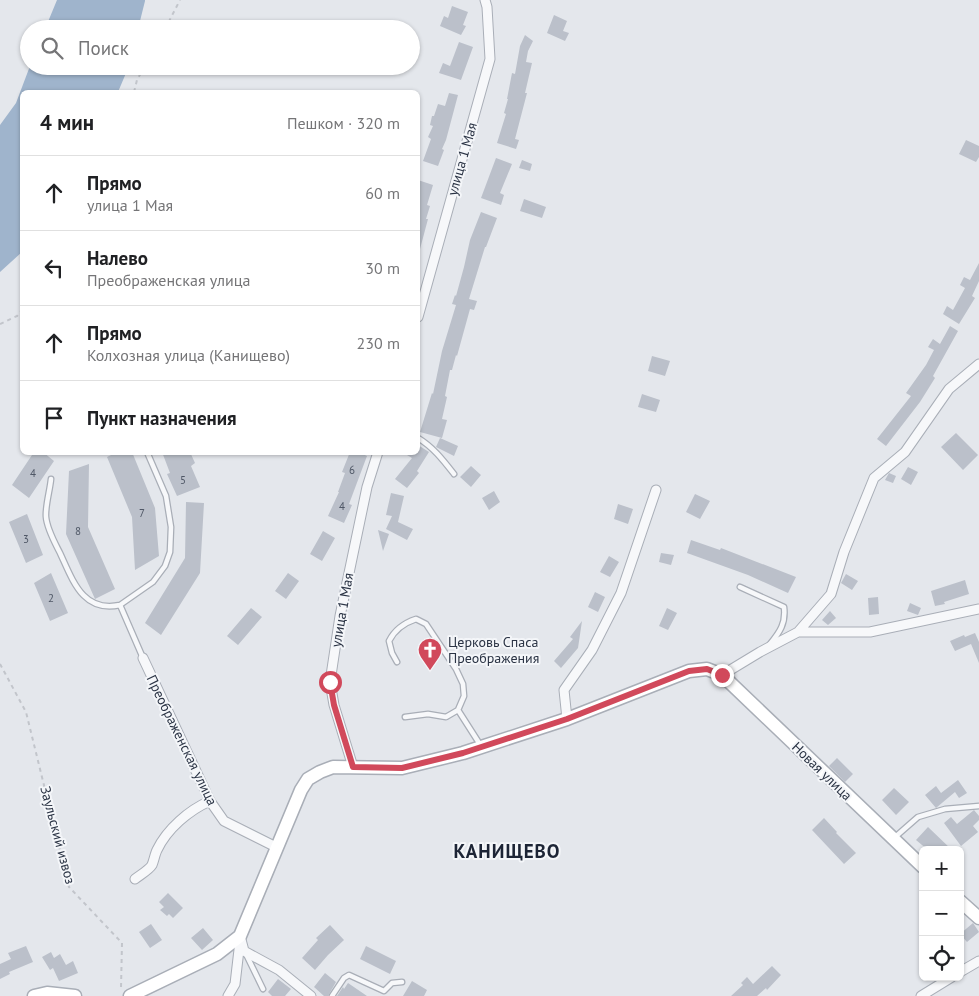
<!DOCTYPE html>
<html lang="ru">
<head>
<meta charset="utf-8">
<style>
	:root { --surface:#fff; --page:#f2f2f2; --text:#202124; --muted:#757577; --line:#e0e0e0 }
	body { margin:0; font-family:"PT Sans",sans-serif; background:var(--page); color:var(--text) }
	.controls { position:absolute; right:15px; bottom:15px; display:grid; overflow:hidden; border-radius:8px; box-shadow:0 1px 4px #0004 }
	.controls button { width:45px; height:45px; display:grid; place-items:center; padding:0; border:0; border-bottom:1px solid var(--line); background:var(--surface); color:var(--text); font:25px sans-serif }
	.stop { position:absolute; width:15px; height:15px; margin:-11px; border:4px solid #d1495b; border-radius:50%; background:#fff }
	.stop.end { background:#d1495b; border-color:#fff; box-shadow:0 1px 5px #0008 }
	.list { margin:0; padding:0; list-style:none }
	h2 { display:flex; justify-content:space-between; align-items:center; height:65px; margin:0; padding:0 20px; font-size:21px }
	h2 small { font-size:16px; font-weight:400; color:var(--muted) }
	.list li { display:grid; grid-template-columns:32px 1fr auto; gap:15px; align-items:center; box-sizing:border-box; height:75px; padding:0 20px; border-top:1px solid var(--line) }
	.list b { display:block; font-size:19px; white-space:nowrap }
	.list p { margin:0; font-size:16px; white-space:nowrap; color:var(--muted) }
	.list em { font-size:16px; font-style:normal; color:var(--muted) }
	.icon { flex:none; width:28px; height:28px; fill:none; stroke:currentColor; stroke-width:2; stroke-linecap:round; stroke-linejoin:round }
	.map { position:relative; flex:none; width:979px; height:996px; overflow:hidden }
	.search { position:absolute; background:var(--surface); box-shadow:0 1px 4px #0004; left:20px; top:20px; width:400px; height:55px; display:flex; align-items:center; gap:12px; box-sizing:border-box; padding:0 18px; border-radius:28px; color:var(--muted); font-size:19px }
	.panel { position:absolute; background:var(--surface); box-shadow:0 1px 4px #0004; left:20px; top:90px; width:400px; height:365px; border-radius:8px }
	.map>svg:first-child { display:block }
</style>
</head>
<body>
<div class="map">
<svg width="979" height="996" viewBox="0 0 979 996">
	<rect width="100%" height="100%" fill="#e4e7ec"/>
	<path fill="#9fb4cc" d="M57,0H145V1L138,29H45Z
		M30,66H129L118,92H22V252L0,272V125L16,103Z"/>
	<path fill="#bbc0ca" d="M452,6L468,12L463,25L466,26L461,35L440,26L444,16L448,18Z
		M554,15L567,21L563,31L569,33L565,41L547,33Z
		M525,35L533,41L528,51L526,62L532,63L525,93H527L515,139L519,140L516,149L497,143L506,114L504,113L508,99H507L512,73L515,74L520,46Z
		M459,42L473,47L461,80L439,73L443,63L450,66Z
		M449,93L458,95L446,140L442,149L444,150L438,166L423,161L431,139L428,137L433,126L430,125L432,116H434L438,104L445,106Z
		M966,140L979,146V157L976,162L959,154Z
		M496,158L512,164L500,193L504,195L501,205L481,198Z
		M522,160L532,164L530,171L519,168Z
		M418,180L433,185L427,205L430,206L426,219H428L420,249H418Z
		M524,199L546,207L542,218L520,211Z
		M481,212L497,218L486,247H485L469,299L477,301L474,310L470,309L457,356L456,355L452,370H450L445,396L447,397L442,419L447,420L442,438L420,432L432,393L433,394L442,351L456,305L452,304L455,295L456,296L464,267L470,240Z
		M979,263V281L972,296L975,298L959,324L943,314L947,306L953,310L965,288L960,285L964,277L970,280Z
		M950,326L958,331L933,376L935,378L920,402L886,446L877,439L911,396L906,393L926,365L934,350L928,347L933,339L940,344Z
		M652,356L670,361L665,376L648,371Z
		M642,394L660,400L656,412L638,407Z
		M956,433L978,455L963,470L941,447Z
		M440,438L458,446L454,456L436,447Z
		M418,445L429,452L417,471L419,473L407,488L395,479L412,458L402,452H418Z
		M34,452H43L54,461L29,498L12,485Z
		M117,452H132L155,508L159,556L135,570L132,517L107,457Z
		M162,452H190L195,463L191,466L200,487L177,496L167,474L170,473Z
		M350,452H358L367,456L349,504L352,505L344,523L328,516L339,492H338L345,473L342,472Z
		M89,464L88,527L115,589L95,599L66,534L69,471Z
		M471,466L481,475L471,487L460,477Z
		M908,467L918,472L911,485L901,479Z
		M889,473L896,476L893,483L885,480Z
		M494,491L500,502L489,510L482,498Z
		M391,493L404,496L398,522L413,529L407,540L386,529L392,516L386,515Z
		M695,494L710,501L700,519L686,512Z
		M186,502L204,503L200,573L161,635L145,623L185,558Z
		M618,504L633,509L628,524L614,519Z
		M27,514L43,555L26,563L9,522Z
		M378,530L389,534L383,551Z
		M323,531L335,538L322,561L310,554Z
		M691,540L720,550L721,548L796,577L788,593L748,575L687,553Z
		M661,553L674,555L671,565L659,562Z
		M609,556L619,562L610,577L600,572Z
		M51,573L68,613L50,621L34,583Z
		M288,573L299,581L286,599L275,591Z
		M846,574L858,581L852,590L841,583Z
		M965,580L969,594L944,602L945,604L935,606L931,591Z
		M595,592L605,597L598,612L588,607Z
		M878,597L879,614L869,615L868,598Z
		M910,603L921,608L918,615L907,611Z
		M251,608L262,617L238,645L227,636Z
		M667,608L677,613L668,630L659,626Z
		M830,611L836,618L828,625L822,620Z
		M582,621L578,648L561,668L554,661L573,639L570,637Z
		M975,633L979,642V663L971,644L955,651L950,641L964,635L965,637Z
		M837,758L853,774L845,782L829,766Z
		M958,780L967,793L959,798L955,792L936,808L925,795L936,786L941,793Z
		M894,788L909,802L896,815L882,800Z
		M974,810L979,816V820L973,826L978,832L961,846L944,823L951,817L957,824Z
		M824,818L837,832L836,833L856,853L844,864L812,830Z
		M928,827L952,850H928L916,840Z
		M168,893L183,908L173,918L169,914L167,916L160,910L164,907L159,902Z
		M973,923L979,932L967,942L960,934Z
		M151,924L162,940L150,948L139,932Z
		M330,925L344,940L328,955L315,970L302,958L318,940L316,938Z
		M203,928L213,940L202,950L191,938Z
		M26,946L33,962L9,972L10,974L0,979V964L11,959L8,953Z
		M366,946L396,961L390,974L360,959Z
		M51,952L54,958L60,954L66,965L73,961L78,973L59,981L53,968L50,970L42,957Z
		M772,966L781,975L767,990L766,988L757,996H731L743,985L741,983L747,977L753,984Z
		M325,973L336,982L328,996H324L314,987Z
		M278,979L291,989L285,996H272L268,992Z
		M412,981L427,990L424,996H403Z
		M348,983L367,996H337L343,987L344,989Z"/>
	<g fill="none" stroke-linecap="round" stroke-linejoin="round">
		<defs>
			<path id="lane" d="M418,438C433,447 443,460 454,474
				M51,479C50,490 45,507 46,517C47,529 55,543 60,553C73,581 83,613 120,605
				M740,587L784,607C786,623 780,632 770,644
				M143,658L120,605L153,582L165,566L170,552L171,527L166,496L147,452
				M397,662L392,653L389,641C395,629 404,623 416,619L426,624L456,669L463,684L464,696L458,710L481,746
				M405,717L428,714L446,717L458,710
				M894,838L918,817L945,809L979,806
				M246,954L263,989
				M332,996L344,978L349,975L384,991L392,983L402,982"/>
			<path id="street" d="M418,317L490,59L487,7L485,0
				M798,632L831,594L844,552L874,478L905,452L949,389L979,364
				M143,658L210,801L224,821L276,847
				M722,675L760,652L798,632H870L979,609
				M567,719L564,690L592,650L621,593L656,490
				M353,767L334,705L330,682L340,616L367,487L378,452
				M135,879C140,875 149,870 152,865C154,860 155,854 157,850C167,829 189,810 210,801
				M240,936L244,951L279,970L311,996
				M960,972L979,961
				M228,996L235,984L240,941
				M921,996L952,977"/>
			<path id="secondary" d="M960,901L979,918
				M34,996L47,993L75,996
				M130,996L217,954L240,936L301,790L308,779L320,772L333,767L402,768L463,753L567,719L689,671L707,669L722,675L923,867"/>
		</defs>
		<use href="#lane" stroke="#a9aeb7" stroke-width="7"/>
		<use href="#street" stroke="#a9aeb7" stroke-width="11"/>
		<use href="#secondary" stroke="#a9aeb7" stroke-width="15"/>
		<path stroke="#c2c5cb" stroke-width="2" stroke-dasharray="4 4" stroke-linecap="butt" d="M165,29L180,0
			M134,92L137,80L145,66
			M0,324L17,316L22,310
			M0,664L26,712L69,887L122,943L121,988"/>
		<use href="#lane" stroke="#f7f8fa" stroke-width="4.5"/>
		<use href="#street" stroke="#f7f8fa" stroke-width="9"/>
		<use href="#secondary" stroke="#fff" stroke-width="12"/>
	</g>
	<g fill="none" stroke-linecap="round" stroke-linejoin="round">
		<path stroke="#d1495b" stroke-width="6" d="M330,682L334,705L353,767L402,768L463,753L567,719L689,671L707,669L722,675"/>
	</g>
	<defs>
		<symbol id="church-pin" viewBox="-11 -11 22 30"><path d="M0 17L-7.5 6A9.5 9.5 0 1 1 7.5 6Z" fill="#d1495b" stroke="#f4f6f9"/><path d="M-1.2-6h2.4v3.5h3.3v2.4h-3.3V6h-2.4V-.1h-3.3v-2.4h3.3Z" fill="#fff"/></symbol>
	</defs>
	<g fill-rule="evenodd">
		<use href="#church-pin" x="416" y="636" width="28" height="38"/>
	</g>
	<g text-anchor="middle" stroke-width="4" stroke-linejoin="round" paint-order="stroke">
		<g font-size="11" fill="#4f5766">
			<text x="352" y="474">6</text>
			<text x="33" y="477">4</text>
			<text x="183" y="484">5</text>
			<text x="342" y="510">4</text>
			<text x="142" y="517">7</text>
			<text x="78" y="535">8</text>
			<text x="26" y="543">3</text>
			<text x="51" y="602">2</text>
		</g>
		<g font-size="14" fill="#2b3445" stroke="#f4f6f9">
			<text transform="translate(462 159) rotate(-74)" y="5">улица 1 Мая</text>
			<text transform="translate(342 610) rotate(-80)" y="5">улица 1 Мая</text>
			<text transform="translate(182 740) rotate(64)" y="5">Преображенская улица</text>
			<text transform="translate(822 771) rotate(44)" y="5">Новая улица</text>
			<text transform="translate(58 835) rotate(75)" y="5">Заульский извоз</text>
		</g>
		<g font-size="14" fill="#2b3445" stroke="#f4f6f9" text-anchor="start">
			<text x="448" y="647">Церковь Спаса<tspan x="448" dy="16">Преображения</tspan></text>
		</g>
		<g font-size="19" font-weight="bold" letter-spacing="1" fill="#1d2536" stroke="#f4f6f9">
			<text x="507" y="858">КАНИЩЕВО</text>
		</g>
	</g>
</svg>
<div class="controls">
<button>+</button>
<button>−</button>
<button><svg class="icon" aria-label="locate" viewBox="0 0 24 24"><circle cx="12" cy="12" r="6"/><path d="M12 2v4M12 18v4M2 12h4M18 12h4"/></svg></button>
</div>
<div class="stop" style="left:330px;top:682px"></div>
<div class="stop end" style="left:722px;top:675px"></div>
<div class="search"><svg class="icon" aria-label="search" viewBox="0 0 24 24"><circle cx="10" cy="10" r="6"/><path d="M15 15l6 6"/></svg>Поиск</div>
<section class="panel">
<h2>4 мин<small>Пешком · 320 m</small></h2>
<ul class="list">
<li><svg class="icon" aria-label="ahead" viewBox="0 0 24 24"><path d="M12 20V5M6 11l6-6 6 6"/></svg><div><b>Прямо</b><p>улица 1 Мая</p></div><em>60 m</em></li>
<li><svg class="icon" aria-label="left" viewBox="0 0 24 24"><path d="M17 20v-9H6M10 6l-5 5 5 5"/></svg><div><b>Налево</b><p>Преображенская улица</p></div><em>30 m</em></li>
<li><svg class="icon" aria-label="ahead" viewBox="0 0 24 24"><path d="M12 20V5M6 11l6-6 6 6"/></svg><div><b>Прямо</b><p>Колхозная улица (Канищево)</p></div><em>230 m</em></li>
<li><svg class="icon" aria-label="arrive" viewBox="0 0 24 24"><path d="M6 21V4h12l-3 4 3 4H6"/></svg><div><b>Пункт назначения</b></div></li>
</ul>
</section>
</div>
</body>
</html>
